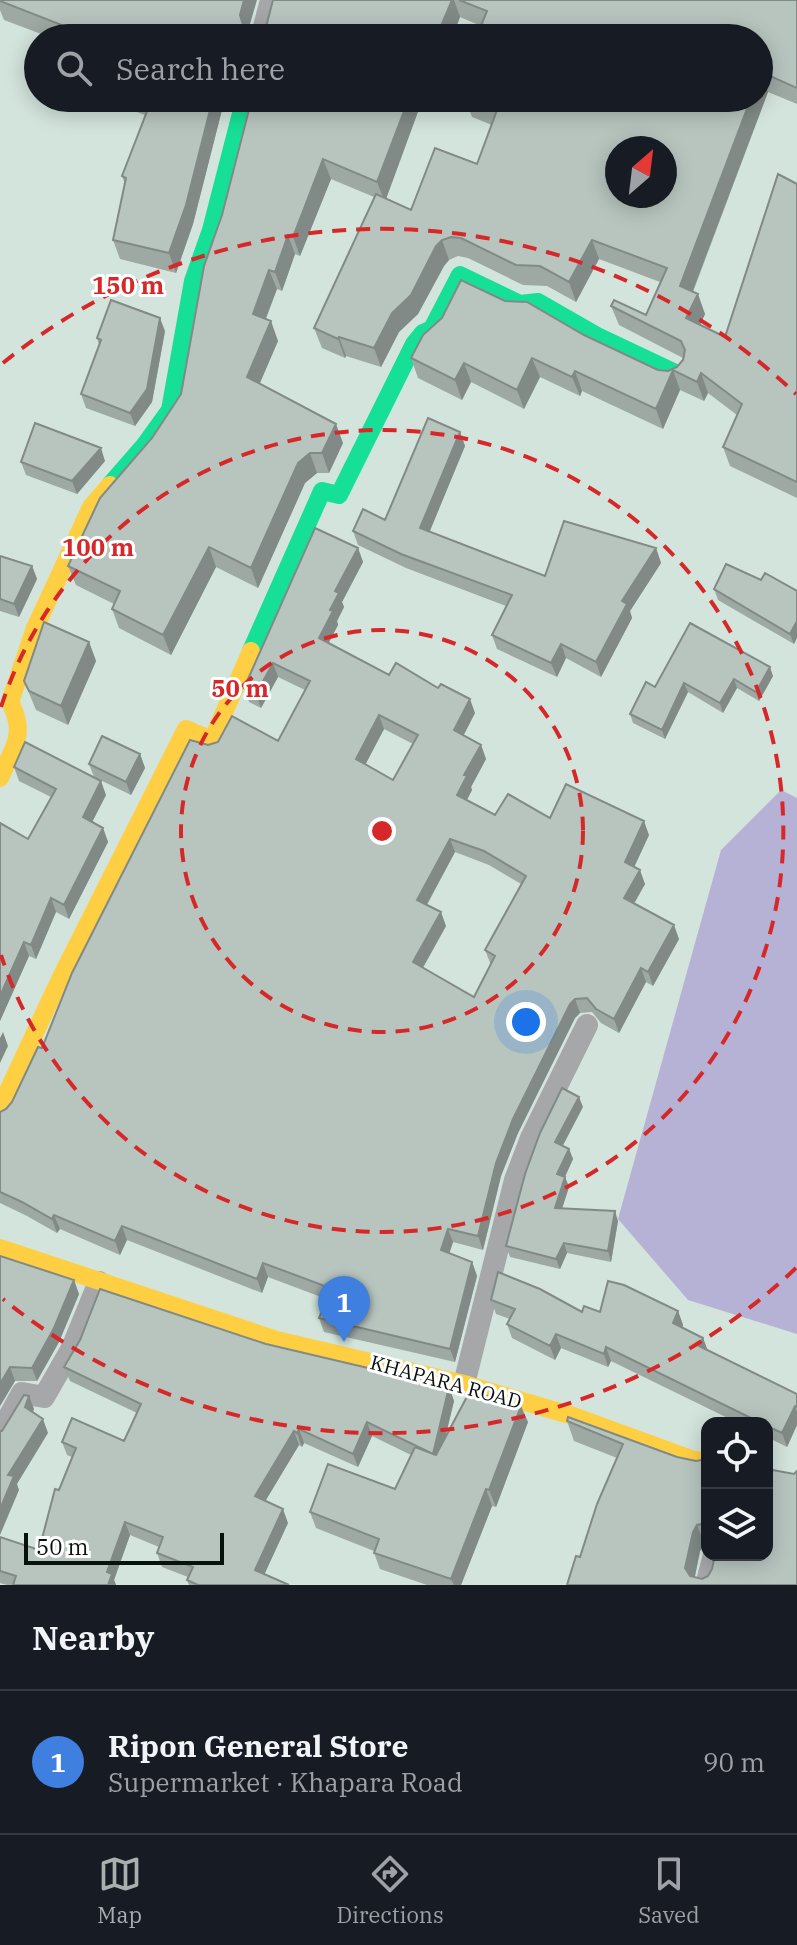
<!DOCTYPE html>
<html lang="en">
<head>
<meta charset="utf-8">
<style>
	:root { --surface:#171b24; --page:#242831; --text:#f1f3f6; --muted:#9ea1a6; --line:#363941; --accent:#a8afae }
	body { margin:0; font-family:"IBM Plex Serif",serif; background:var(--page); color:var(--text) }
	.controls { position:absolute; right:24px; bottom:24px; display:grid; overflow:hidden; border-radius:16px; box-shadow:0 4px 20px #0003 }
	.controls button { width:72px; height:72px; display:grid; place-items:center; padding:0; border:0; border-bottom:2px solid var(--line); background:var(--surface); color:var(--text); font:40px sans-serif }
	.compass { position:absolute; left:605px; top:136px; width:72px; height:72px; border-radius:50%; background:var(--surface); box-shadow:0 4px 20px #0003; rotate:28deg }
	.scale { position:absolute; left:24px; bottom:20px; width:200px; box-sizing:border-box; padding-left:8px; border:4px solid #07120d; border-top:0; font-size:22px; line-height:28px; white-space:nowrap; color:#07120d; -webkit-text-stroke:6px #fff; paint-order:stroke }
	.you { position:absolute; left:526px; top:1022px; width:28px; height:28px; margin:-20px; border:6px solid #fff; border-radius:50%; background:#1a73e8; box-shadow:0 0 0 12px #1a73e833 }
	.badge { display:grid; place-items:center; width:52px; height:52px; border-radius:50%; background:var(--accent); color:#fff; font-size:26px; font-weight:700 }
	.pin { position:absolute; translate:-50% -66px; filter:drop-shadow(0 2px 4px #0008) }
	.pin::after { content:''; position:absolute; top:42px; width:28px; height:24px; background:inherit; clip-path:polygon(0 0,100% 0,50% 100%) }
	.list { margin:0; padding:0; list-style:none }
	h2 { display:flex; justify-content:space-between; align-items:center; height:104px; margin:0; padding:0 32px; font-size:34px }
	h2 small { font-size:26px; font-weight:400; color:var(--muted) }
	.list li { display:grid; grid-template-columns:52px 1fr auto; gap:24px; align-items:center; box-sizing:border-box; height:144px; padding:0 32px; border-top:2px solid var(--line) }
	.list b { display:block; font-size:30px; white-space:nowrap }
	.list p { margin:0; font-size:26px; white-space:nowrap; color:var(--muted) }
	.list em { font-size:26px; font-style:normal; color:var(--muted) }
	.icon { flex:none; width:44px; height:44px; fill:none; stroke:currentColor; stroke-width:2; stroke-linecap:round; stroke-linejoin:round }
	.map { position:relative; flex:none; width:797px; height:1585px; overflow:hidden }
	.search { position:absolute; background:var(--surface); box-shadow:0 4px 20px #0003; left:24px; right:24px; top:24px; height:88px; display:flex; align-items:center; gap:20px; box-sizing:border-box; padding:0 28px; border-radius:44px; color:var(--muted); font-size:30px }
	.sheet { height:248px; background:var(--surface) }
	nav { display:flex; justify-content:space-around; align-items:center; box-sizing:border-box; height:112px; border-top:2px solid var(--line); background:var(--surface); font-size:22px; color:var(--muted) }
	nav a { display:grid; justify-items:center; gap:4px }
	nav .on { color:var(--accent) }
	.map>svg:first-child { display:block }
</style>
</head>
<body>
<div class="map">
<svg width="797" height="1585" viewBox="0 0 797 1585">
	<rect width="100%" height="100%" fill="#d3e4dc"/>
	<path fill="#b6b2d5" d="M781,790L797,798V1334L688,1300L618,1219L721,850Z"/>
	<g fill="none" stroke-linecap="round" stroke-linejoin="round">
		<path stroke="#a5a7a9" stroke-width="22" d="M261,38L271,0
			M464,1384L515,1180L531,1138L587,1025
			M0,1433L22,1393L44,1397L72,1348L99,1282
			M706,1585L714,1555"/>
		<path stroke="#16e098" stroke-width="18" d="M110,485L144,446L170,410L193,281L211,230L245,98
			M251,651L322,491L339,495L414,344L423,333L432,329L460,275L520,304L538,302L599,337L673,372"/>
		<path stroke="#ffcf43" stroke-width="18" d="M0,778C13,748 27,734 10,702L35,628L91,507L110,485
			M0,1108L60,979L186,729L212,740L251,651
			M0,1248L277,1340L464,1384L573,1416L691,1459L707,1462"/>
	</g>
	<path fill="#9ea9a4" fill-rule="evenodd" d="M273,0H797V104L768,92L693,292L705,314L700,325L725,337L797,184V498L730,466L723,447L737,415L708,393L704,401L680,390L663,429L582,391L580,396L540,377L524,409L471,382L462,400L418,378L411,358L505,301L584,335L658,370L668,371L677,367L683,358L619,325L611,306L646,315L660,282L599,259L576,302L547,286L523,285L468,258L458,256L449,260L444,266L418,314L399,332L381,367L346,356L345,358L322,348L314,328L374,197L331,179L300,256L295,254L282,291L277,289L266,319L278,341L259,384L343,443L329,473H317L305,483L258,588L216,567L171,655L119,628L112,609L114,604L76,585L68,566L181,394L222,215L423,98L386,198L411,210L477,164L492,125L472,117L465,98H759L481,26L460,17L452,38H52L4,20L0,10V1L248,31L251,32L263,29L267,23Z
		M99,98H225L193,224L176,273L120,259L113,240L125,184L122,176L145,115Z
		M165,331L152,402L135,426L86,408L81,394L99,345L97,338Z
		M460,432L465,446L429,532L545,576L656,548L661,563L630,611L632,618L601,677L566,658L557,677L497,649L492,635L506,606L406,568L358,545L353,531L385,520Z
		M105,461L77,494L26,475L21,462Z
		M358,548L363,562L342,602L344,607L337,621L338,625L328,643L389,675L475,713L463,736L481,745L486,759L471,787L472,790L467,800L495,815L550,818L649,835L634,867L645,884L634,904L679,939L653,986L646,982L619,1033L601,1023L592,1012L580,1013L575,1018L518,1133L501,1176L483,1250L453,1242L449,1253L472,1262L477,1276L455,1362L324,1332L319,1318L324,1306L321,1297L268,1277L262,1293L127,1240L120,1255L60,1229L57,1233L27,1216L0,1203V1112L6,1109L12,1102L208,745L278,741L305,690L278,677L261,708L249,702L244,688ZM384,729L413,744L393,780L365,765ZM455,852L489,865L521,884L485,950L491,965L474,997L423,968L446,926L427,905Z
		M0,556L32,566L37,579L19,617L0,611Z
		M714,589L797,591L794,644L718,600Z
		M89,642L96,661L68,725L36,710L24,681Z
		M773,676L759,701L737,688L723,713L688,692L665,739L633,723L630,714L655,687Z
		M140,754L145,768L131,795L94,777L89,764Z
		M14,767L106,795L92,822L103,828L108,842L69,919L56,912L36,959L29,956L0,1021V823L28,839L51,797L19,781Z
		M583,1107L562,1146L569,1149L573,1159L565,1177L569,1187L562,1208L618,1221L611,1262L567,1253L560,1269L510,1257L506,1246Z
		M0,1256L79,1294L59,1342L37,1381H15L0,1406Z
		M491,1300L582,1312L678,1311L683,1325L682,1328L703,1338L707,1350L797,1394V1425L787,1447L767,1437V1423H738L611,1361L608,1367L561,1348L555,1360L512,1338L507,1324L510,1319L496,1314Z
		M266,1344L449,1387L454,1401L444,1440L528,1422L496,1507L492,1506L461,1585H427L380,1569L374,1553V1551L316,1528L310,1512L395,1489L411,1455L372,1436L358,1467L304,1443L302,1447L299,1445L265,1501L288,1523L264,1574L289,1585H189L187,1580L188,1577L162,1567L157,1553L159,1547L130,1535L114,1580L116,1585H7L0,1583V1537L39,1550L59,1490L72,1457L67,1455L62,1442L124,1441L137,1413L70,1381L64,1367Z
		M567,1421L677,1457L696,1461L707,1459V1544L705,1545L700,1551L695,1577L702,1579L708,1576L794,1474L797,1585H567L580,1557L617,1458L574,1441Z"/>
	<path fill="#818a86" d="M244,0H257L247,34L244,28L240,15Z
		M452,0H454L460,17L452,38H436Z
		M761,72L768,92L687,306L680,286L751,98H759V77Z
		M213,98H225L193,224L176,273L169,253Z
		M409,98H423L385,202L377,182Z
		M323,159L331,179L300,256L293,237Z
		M288,235L295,254L282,291L275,272Z
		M442,240L449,260L444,266L418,314L399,332L381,367L374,348L392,313L436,246Z
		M592,240L599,259L576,302L569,282Z
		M269,270L277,289L260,333L253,314Z
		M698,294L705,314L694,338L686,318Z
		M160,318L165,331L152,402L135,426L130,413Z
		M271,321L278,341L254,397L247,377Z
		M339,337L346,356L345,358L338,339Z
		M532,358L540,377L524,409L517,390Z
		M464,363L471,382L462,400L455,380Z
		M673,370L680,390L663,429L656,409Z
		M575,371L582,391L580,396L572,377Z
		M701,373L708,393L704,401L697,382Z
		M336,424L343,443L329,473L322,453Z
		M460,432L465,446L425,543L420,528Z
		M101,448L105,461L77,494L72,481Z
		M310,453L317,473L305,483L258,588L251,568L298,463Z
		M209,547L216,567L171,655L163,635Z
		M358,548L363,562L342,602L344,607L337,621L338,625L324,652L319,638L330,610L335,591Z
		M656,548L661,563L630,611L632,618L601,677L596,662L622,601Z
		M32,566L37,579L19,617L14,604Z
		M797,621V638L794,644L790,634Z
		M89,642L96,661L68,725L61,706Z
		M561,644L566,658L557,677L551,663Z
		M273,663L278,677L261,708L256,694Z
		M770,667L773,676L759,701L756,692Z
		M734,679L737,688L723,713L720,703Z
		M684,683L688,692L665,739L662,730Z
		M470,699L475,713L459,744L454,730Z
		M379,715L384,729L361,773L356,759Z
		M481,745L486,759L471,787L472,790L462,809L457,795L464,775Z
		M140,754L145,768L131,795L126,782Z
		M101,781L106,795L88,830L83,817Z
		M644,821L649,835L630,876L625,862Z
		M103,828L108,842L69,919L64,905Z
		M450,839L455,852L422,913L417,900Z
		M640,870L645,884L629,912L624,898Z
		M51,898L56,912L36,959L31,945Z
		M441,912L446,926L418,976L413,962Z
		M674,925L679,939L653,986L648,972Z
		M24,942L29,956L0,1021V996Z
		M641,968L646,982L619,1033L614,1019Z
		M575,999L580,1013L575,1018L518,1133L501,1176L483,1250L478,1236L496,1163L513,1119L570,1004Z
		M3,1032L8,1046L0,1063V1038Z
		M579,1097L583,1107L559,1153L555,1142Z
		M569,1149L573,1159L561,1185L557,1174Z
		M565,1177L569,1187L559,1218L555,1208Z
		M615,1211L618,1221L611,1262L608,1251Z
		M54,1215L60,1229L57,1233L52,1219Z
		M122,1226L127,1240L120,1255L115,1241Z
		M448,1229L453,1242L446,1264L441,1250Z
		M564,1243L567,1253L560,1269L556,1259Z
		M472,1262L477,1276L455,1362L450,1349Z
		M263,1263L268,1277L262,1293L257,1279Z
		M74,1280L79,1294L59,1342L37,1381L32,1368Z
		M678,1311L683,1325L678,1337L673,1323Z
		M556,1334L561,1348L555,1360L550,1346Z
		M703,1338L708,1351L699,1346Z
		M606,1347L611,1361L608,1367L604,1354Z
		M10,1367L15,1381L0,1406V1384Z
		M449,1387L454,1401L438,1468L433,1454Z
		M29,1396L34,1409L30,1421L25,1407Z
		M521,1406L528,1422L496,1507L489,1490Z
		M795,1406L797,1412V1425L787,1447L782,1433Z
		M43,1419L48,1433L17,1484L19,1490L0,1535V1509L8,1475Z
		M367,1422L372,1436L358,1467L353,1454Z
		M299,1429L304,1443L302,1447L297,1433Z
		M294,1431L299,1445L260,1510L255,1496Z
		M486,1489L492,1506L461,1585H454L451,1579Z
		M283,1509L288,1523L260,1584L255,1570Z
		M125,1522L130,1535L114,1580L116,1585H108L107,1572Z
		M697,1525L705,1545L700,1551L693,1585L685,1568L693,1532Z"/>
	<path fill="#b8c5bf" stroke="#818a86" stroke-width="2" fill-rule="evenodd" d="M0,0H244L240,15L244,28L251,32L263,29L267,23L273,0H452L436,38H74L77,31L0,1Z
		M459,0H797V88L761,72L759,77V38H476L487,11Z
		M144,98H213L186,205L169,253L113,240L126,178L122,176L151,101Z
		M252,98H409L377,182L323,159L293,237L288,235L275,272L269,270L253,314L271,321L247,377L336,424L322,453H310L298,463L251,568L209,547L163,635L112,609L120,591L68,566L100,498L152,438L181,394L204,266L222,215Z
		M466,98H751L680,286L698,294L686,318L725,337L778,174L797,184V482L723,447L742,404L701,373L697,382L673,370L656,409L575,371L572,377L532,358L517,390L464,363L455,380L411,358L423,335L442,318L461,280L505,301L527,302L584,335L658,370L668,371L677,367L683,360L685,350L681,341L611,306L614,300L646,315L667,268L592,240L569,282L540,266L516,265L461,238L451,237L442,240L436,246L411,295L392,313L374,348L339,337L338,339L314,328L376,194L411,210L435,148L477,164L497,110ZM617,148H665V196H617Z
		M111,300L160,318L147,389L130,413L81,394L101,340L97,338Z
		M428,418L460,432L420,528L545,576L564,521L656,548L622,601L627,604L596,662L561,644L551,663L492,635L512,595L401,554L353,531L363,509L385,520Z
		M35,423L101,448L72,481L21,462Z
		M315,528L358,548L335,591L339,593L330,610L333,611L319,638L389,675L396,663L438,688L441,684L470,699L454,730L481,745L464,775L467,776L457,795L495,815L508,794L550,818L566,784L644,821L625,862L640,870L624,898L674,925L648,972L641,968L614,1019L596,1009L587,998L575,999L570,1004L513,1119L496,1163L478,1236L448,1229L441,1250L472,1262L450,1349L319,1318L327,1300L321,1298L325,1286L263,1263L257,1279L122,1226L115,1241L54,1215L52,1219L22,1202L0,1192V1112L6,1109L12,1102L38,1047L42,1048L72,973L190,740L208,745L218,742L232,716L278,741L310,681L273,663L256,694L244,688ZM379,715L418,735L393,780L356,759ZM450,839L484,851L526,876L485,950L495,956L474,997L413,962L441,912L417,900Z
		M0,556L32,566L14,604L0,599Z
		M726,564L761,580L765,573L797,591V621L790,634L714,589Z
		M44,622L89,642L61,706L29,691L24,681Z
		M690,623L770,667L756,692L734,679L720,703L684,683L662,730L630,714L646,682L655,687Z
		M102,736L140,754L126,782L89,764Z
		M25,742L101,781L83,817L103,828L64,905L51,898L31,945L24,942L0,996V823L28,839L56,789L14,767Z
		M562,1088L579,1097L555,1142L569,1149L557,1174L565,1177L555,1208L615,1211L608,1251L564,1243L556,1259L506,1246L525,1174L540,1133Z
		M0,1256L74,1280L54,1328L32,1368L10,1367L0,1384Z
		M498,1272L540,1289L582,1312L584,1306L600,1312L608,1281L624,1285L678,1311L673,1323L703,1338L699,1346L797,1394V1407L795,1406L782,1433L767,1426V1423H761L606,1347L604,1354L556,1334L550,1346L507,1324L515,1309L491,1300Z
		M100,1289L266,1344L449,1387L433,1454L367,1422L353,1454L299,1429L297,1433L294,1431L255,1496L283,1509L255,1570L289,1585H198L187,1580L193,1567L157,1553L163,1537L125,1522L107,1572L112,1574L108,1585H13L16,1576L0,1571V1537L39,1550L55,1489L59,1490L76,1448L62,1442L72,1418L124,1441L141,1404L64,1367L80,1340Z
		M470,1391L521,1406L489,1490L486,1489L451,1579L374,1553L379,1539L310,1512L328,1464L395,1489L415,1447L436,1455Z
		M24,1395L29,1396L25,1407L43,1419L8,1475L14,1476L0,1509V1431H2Z
		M568,1417L677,1457L696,1461L707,1459V1523L697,1525L693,1532L685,1568L690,1576L702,1579L708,1576L712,1569L715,1555H767V1469L794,1474L797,1471V1585H567L576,1556L580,1557L597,1504L623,1444L567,1421Z"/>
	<g fill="none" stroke="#d62828" stroke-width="4" stroke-dasharray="14 10">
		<circle cx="382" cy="831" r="201"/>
		<path d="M1 707A401 401 0 1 1 1 955"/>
		<path d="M796 1268A602 602 0 0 1 3 1299M3 363A602 602 0 0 1 796 394"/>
	</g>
	<g text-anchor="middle" stroke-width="6" stroke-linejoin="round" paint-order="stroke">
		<g font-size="20" fill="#07120d" stroke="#fff">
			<text transform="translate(446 1382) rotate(15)" y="7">KHAPARA ROAD</text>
		</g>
	</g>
	<circle cx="382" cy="831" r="12" fill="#d62828" stroke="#fff" stroke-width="4"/>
	<g font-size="24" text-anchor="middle" font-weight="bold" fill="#d62828" stroke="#fff" stroke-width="6" stroke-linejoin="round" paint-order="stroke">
		<text x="128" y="294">150 m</text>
		<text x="98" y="556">100 m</text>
		<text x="240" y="697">50 m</text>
	</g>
</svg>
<div class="controls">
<button><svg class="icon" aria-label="locate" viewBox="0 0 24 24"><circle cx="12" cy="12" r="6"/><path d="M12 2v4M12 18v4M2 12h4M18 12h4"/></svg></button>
<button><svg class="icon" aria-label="layers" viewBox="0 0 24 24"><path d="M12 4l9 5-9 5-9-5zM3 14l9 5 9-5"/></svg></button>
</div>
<svg class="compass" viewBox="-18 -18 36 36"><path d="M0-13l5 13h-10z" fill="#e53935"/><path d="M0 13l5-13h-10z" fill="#9ea1a6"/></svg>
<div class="scale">50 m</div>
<div class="you"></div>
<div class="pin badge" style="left:344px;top:1342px;background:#3f7fe0">1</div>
<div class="search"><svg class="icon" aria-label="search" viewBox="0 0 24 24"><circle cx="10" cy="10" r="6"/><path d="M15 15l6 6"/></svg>Search here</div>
</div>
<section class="sheet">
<h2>Nearby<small></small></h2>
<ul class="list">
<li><span class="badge" style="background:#3f7fe0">1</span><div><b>Ripon General Store</b><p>Supermarket · Khapara Road</p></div><em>90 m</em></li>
</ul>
</section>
<nav>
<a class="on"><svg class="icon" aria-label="map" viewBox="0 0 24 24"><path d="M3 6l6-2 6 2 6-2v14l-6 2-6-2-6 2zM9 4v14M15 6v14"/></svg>Map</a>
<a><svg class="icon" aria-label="directions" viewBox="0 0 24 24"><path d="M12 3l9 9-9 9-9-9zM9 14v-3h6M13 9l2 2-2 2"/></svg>Directions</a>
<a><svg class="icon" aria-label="saved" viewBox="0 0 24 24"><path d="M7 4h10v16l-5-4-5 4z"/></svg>Saved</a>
</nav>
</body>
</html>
